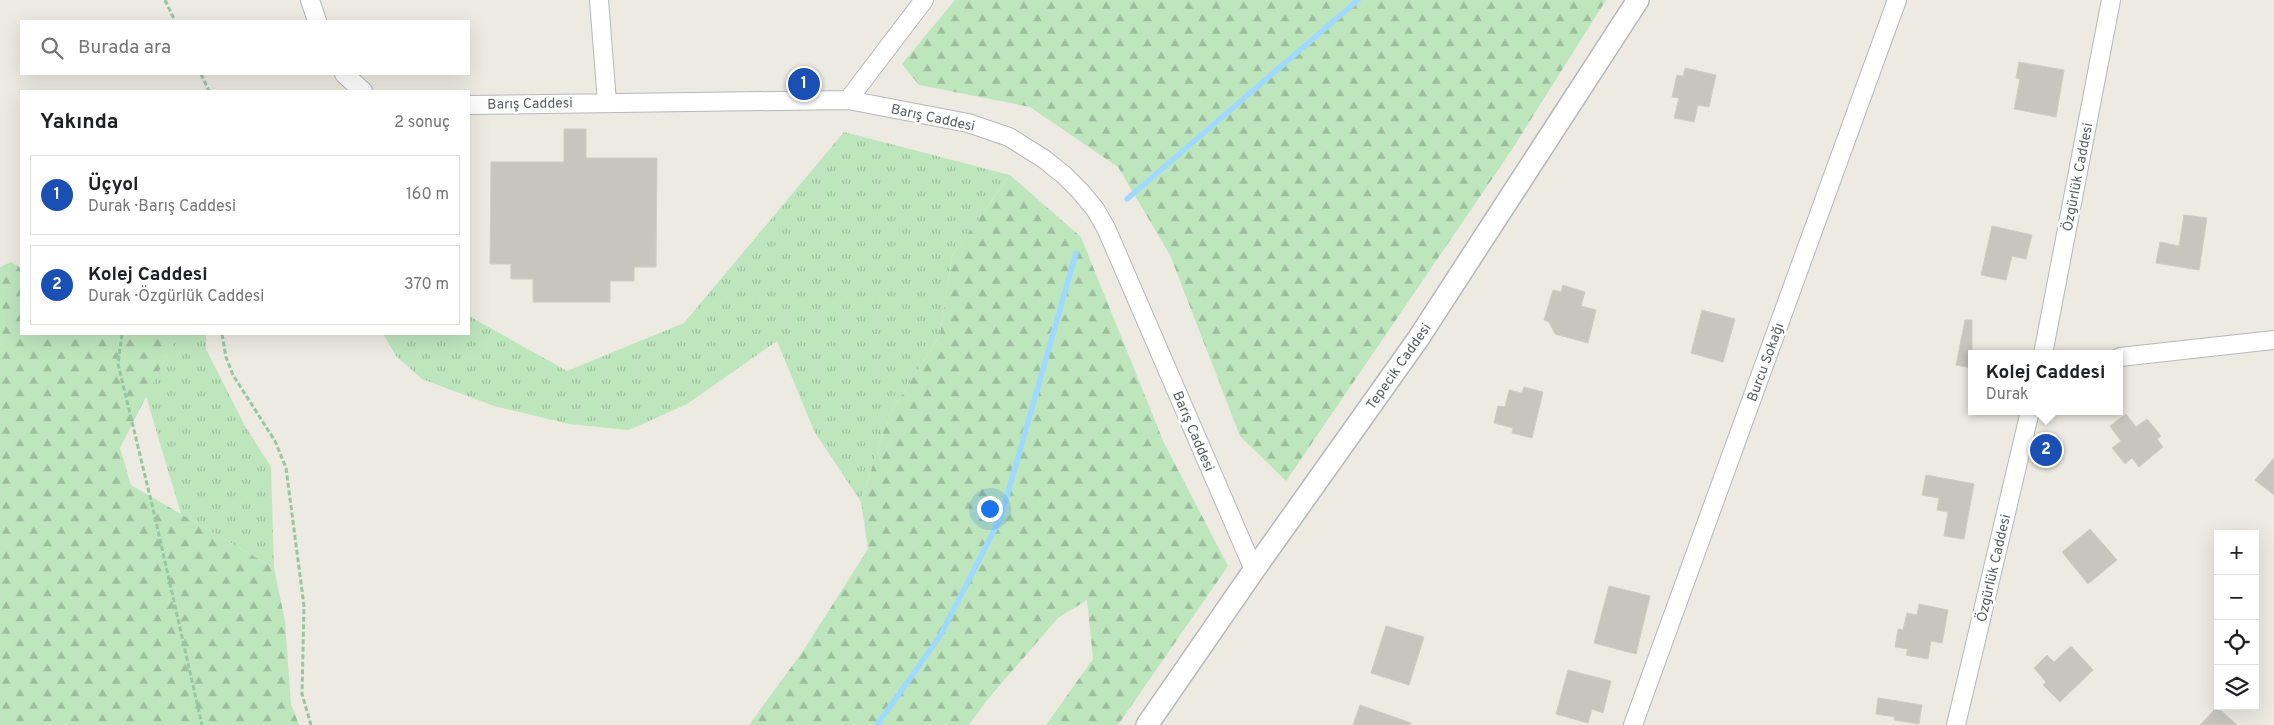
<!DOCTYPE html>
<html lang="tr">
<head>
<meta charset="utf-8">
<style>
	:root { --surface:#fff; --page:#f2f2f2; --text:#202124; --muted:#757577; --line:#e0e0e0; --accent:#ed2f27 }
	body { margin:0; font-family:Overpass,sans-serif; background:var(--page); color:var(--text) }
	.controls { position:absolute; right:15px; bottom:15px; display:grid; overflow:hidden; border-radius:0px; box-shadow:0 5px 20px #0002 }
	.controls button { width:45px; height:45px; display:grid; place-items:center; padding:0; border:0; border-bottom:1px solid var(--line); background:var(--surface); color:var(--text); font:25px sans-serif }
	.you { position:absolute; left:989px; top:508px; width:18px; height:18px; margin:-12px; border:4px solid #fff; border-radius:50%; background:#1a73e8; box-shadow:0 0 0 8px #1a73e833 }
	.badge { display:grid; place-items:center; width:32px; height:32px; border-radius:50%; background:var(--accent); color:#fff; font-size:16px; font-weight:700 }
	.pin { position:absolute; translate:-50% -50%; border:2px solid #fff; box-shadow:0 1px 5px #0006 }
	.popup { position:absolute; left:1968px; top:350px; width:155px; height:65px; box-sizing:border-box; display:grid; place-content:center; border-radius:0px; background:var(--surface); filter:drop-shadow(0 1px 4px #0005); font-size:16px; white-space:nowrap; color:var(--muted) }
	.popup b { font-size:19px; color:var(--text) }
	.popup::after { content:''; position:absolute; left:50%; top:100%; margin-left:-10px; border:10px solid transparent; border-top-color:var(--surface) }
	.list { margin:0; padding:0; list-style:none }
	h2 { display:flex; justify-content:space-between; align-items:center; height:65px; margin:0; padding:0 20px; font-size:21px }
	h2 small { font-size:16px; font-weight:400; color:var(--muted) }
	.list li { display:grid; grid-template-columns:32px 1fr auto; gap:15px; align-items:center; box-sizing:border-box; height:80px; margin:0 10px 10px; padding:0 10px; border:1px solid var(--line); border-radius:0px }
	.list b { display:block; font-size:19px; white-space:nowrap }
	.list p { margin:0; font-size:16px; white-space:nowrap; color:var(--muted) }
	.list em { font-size:16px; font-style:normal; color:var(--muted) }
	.icon { flex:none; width:28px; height:28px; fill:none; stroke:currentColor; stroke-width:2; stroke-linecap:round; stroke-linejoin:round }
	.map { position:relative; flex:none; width:2274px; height:725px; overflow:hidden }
	.search { position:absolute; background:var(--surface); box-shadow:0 5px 20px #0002; left:20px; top:20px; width:450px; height:55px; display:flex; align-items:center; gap:12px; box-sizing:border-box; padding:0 18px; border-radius:0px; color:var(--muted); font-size:19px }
	.panel { position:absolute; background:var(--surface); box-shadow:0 5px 20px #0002; left:20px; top:90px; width:450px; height:245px; border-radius:0px }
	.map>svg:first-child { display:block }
</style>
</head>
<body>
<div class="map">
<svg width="2274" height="725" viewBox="0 0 2274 725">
	<defs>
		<pattern id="grass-tufts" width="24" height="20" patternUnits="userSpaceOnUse" patternTransform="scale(1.25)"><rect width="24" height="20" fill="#bee6bd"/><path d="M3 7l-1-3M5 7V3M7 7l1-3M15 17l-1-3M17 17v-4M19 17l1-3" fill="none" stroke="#9dbe9d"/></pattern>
		<pattern id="forest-firs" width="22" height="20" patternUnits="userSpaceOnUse" patternTransform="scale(1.25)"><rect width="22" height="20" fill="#bee6bd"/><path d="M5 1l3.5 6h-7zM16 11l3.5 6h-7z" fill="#9dbe9d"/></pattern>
	</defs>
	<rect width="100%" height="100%" fill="#edeae1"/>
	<path fill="url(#grass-tufts)" d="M844,132L1010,175L952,256L940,335L888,417L861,502L814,431L777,341L687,404L629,430L569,424L494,406L422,379L396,356L383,334H469V316L567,371L684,323Z
		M178,334H206V349L245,426L271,467L274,568L181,514L146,396Z"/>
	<path fill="url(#forest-firs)" d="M955,0H1606L1511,151L1286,481L1240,436L1170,255L1118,167L1030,107L919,85L902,64Z
		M1010,175L1081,237L1164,443L1228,566L1118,725H1046L1093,659L1087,600L1058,618L988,699L969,725H749L803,651L868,549L861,502L888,417L940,335L952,256Z
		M11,262L21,268V334H178L120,448L131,485L274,568L285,621L291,704L299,725H0V267Z"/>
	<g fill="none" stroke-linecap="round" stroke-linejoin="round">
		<path stroke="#a0d9ff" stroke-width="5.5" d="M1127,199L1358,0
			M877,725L940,636L1001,517L1076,253"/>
	</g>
	<path fill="#c8c5bf" stroke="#d2ccc0" d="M2019,62L2064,70L2056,117L2014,109L2020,79L2016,78Z
		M1685,68L1716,75L1709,107L1698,105L1694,122L1674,118L1679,98L1672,97L1677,75L1683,76Z
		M564,129H586V158H657L656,267H634V281H610V302H533V279H511V264H490L491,162H564Z
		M2184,215L2207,218L2199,270L2156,263L2160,242L2179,246Z
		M1992,226L2032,235L2026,259L2012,256L2006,280L1981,275Z
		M1563,285L1585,292L1581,306L1596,310L1588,343L1555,334L1549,322L1544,320L1553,290L1561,292Z
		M1702,310L1735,319L1723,362L1691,353Z
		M1965,320H1972V368L1956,365Z
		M1524,387L1543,392L1532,438L1512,433L1513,428L1494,423L1498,406L1505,407L1509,390L1522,393Z
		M2126,414L2136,427L2147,419L2161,436L2157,439L2163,447L2139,467L2132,458L2125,464L2112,448L2121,441L2110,426Z
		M2274,458V495L2255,480Z
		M1926,475L1974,484L1964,539L1944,536L1948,512L1937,510L1939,498L1922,495Z
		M2090,529L2117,560L2088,584L2062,552Z
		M1609,586L1650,596L1636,654L1594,643Z
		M1919,604L1948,610L1942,643L1931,641L1928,659L1906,655L1908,649L1895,647L1898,629L1903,630L1907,613L1917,615Z
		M1386,626L1424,637L1409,685L1371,673Z
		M2071,646L2093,670L2060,702L2043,685L2046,682L2034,668L2047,655L2054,662Z
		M1568,670L1611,681L1603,713L1592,709L1588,723L1556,714Z
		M1878,698L1922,705L1919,724L1894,720L1895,717L1876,714Z
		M1360,705L1411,723L1410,725H1353Z
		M2217,707L2237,725H2200Z"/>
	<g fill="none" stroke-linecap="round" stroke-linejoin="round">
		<defs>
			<path id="minor" d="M310,0L317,21
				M599,0L607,102
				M344,74L363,91
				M848,100L924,0
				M469,105L848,100L968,123L1009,137L1044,159L1064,175L1080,191L1095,209L1106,228L1254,570
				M2043,354L2111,0
				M2120,357L2274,340
				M1633,725L1897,0
				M1956,725L2030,411"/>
			<path id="tertiary" d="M1147,725L1254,570L1418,339L1638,0"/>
		</defs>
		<use href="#minor" stroke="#b4b8bc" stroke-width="20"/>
		<use href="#tertiary" stroke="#b4b8bc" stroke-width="24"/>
		<path stroke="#96c7a2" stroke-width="3" stroke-dasharray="5 2.5" stroke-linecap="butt" d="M165,0L175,21
			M201,74L209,91
			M122,334L118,364L154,513L202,725
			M222,334L226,357L233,375L275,441L286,468L304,606L302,694L311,725"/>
		<use href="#minor" stroke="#fff" stroke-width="18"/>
		<use href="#tertiary" stroke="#fff" stroke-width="21"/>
	</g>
	<g text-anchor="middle" stroke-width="5" stroke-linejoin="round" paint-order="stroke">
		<g font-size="14" fill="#5a5e63" stroke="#fff">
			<text transform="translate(530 103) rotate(-1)" y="5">Barış Caddesi</text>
			<text transform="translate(933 117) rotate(12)" y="5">Barış Caddesi</text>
			<text transform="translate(2077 177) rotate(-79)" y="5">Özgürlük Caddesi</text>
			<text transform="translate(1765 362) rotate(-70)" y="5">Burcu Sokağı</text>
			<text transform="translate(1398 366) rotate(-55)" y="5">Tepecik Caddesi</text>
			<text transform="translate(1194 431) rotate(67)" y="5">Barış Caddesi</text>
			<text transform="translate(1993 568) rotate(-77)" y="5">Özgürlük Caddesi</text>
		</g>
	</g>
</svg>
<div class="controls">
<button>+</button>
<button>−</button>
<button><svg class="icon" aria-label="locate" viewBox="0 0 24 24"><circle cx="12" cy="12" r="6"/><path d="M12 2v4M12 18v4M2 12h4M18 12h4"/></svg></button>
<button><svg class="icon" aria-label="layers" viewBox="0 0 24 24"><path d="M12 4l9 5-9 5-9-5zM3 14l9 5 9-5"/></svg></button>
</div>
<div class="you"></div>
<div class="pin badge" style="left:804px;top:84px;background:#1a4fb4">1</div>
<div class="pin badge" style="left:2046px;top:450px;background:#1a4fb4">2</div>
<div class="popup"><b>Kolej Caddesi</b>Durak</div>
<div class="search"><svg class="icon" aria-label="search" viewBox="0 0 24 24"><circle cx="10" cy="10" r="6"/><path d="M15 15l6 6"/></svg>Burada ara</div>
<section class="panel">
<h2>Yakında<small>2 sonuç</small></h2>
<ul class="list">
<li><span class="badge" style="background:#1a4fb4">1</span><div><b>Üçyol</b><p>Durak · Barış Caddesi</p></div><em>160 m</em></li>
<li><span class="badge" style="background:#1a4fb4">2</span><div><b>Kolej Caddesi</b><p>Durak · Özgürlük Caddesi</p></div><em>370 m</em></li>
</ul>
</section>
</div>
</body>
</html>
